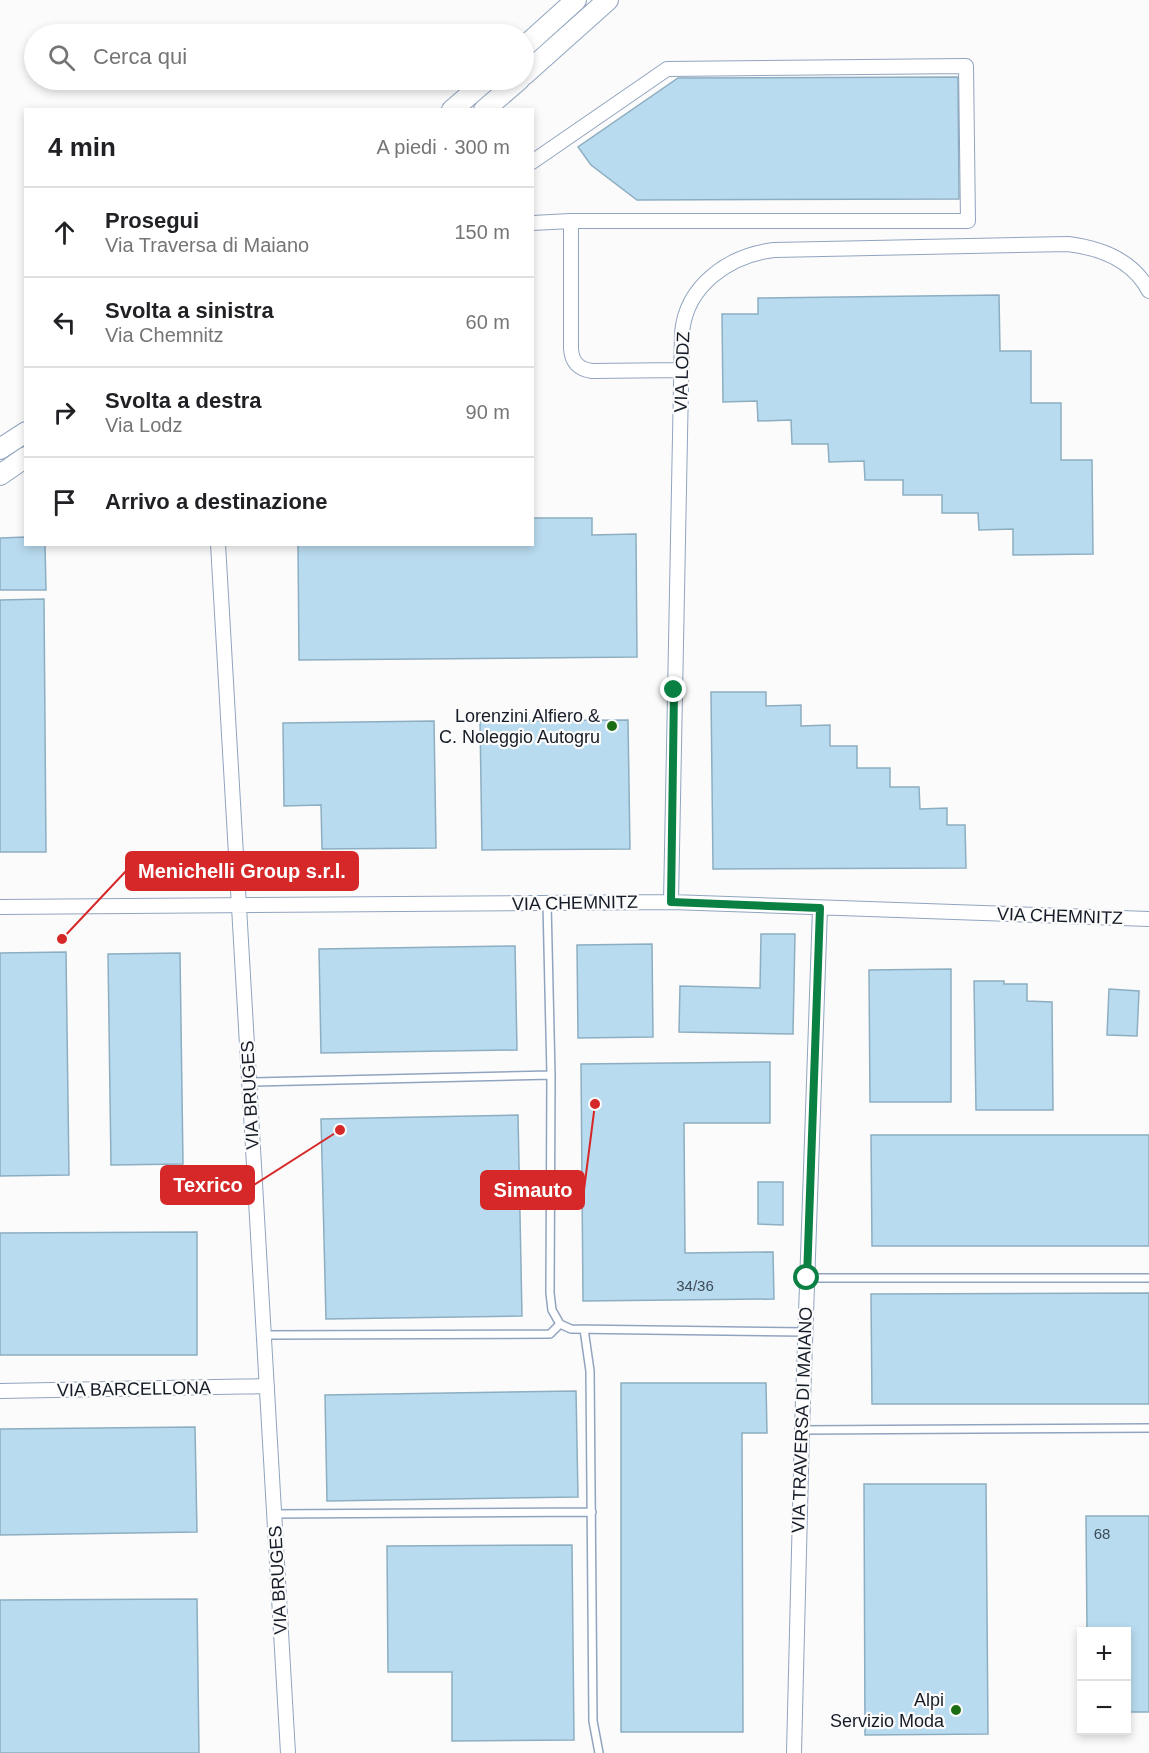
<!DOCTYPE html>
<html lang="it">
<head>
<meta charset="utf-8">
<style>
	:root { --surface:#fff; --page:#f2f2f2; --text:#202124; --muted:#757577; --line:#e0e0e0 }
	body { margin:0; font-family:Arial,sans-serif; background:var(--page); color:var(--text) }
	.controls { position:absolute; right:18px; bottom:18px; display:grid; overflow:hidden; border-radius:0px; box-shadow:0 3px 9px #0003 }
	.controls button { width:54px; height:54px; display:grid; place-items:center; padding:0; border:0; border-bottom:2px solid var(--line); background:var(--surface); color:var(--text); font:30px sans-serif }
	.stop { position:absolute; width:18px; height:18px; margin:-14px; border:4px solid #0b8043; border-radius:50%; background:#fff }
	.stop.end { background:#0b8043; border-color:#fff; box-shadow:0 2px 6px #0008 }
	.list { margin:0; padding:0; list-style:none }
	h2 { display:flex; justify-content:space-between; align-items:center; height:78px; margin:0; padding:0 24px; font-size:26px }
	h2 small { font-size:20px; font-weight:400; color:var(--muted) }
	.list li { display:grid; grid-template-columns:39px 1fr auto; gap:18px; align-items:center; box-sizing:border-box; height:90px; padding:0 24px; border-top:2px solid var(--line) }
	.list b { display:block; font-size:22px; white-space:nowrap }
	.list p { margin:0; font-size:20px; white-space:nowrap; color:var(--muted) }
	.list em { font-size:20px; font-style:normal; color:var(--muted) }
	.icon { flex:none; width:33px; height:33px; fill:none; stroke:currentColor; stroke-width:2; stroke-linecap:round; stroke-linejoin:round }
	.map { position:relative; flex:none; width:1149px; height:1753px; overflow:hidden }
	.search { position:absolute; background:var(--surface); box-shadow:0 3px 9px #0003; left:24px; top:24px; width:510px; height:66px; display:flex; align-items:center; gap:15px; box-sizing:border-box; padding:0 21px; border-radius:33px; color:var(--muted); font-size:22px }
	.panel { position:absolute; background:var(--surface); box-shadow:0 3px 9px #0003; left:24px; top:108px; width:510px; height:438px; border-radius:0px }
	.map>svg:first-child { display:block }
</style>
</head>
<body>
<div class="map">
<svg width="1149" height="1753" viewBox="0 0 1149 1753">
	<rect width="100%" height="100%" fill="#fbfbfb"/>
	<path fill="#b9dbef" stroke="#8daec1" stroke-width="1.5" d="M958,77L959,199L637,200L591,165L578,147L678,78Z
		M999,295L1000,351H1031V403H1061V460H1092L1093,554L1013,555V529L979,530L978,513H942V495H903V480H865L864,461L829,462L828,444H792L791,420L758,421L757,401L723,402L722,314H758V298Z
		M532,518H592V535L636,534L637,657L299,660L298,544H532Z
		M26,537V544H45L46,590H0V538Z
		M44,599L46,852H0V600Z
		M711,692H766V706L801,705V726L830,725V746H857V768H890V787H919L920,809L947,808V825H965L966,868L713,869Z
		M628,720L630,849L482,850L480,721Z
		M434,721L436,848L322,849L321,805L284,806L283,723Z
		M761,934H795L793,1034L679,1032L680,986L760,988Z
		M652,944L653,1037L578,1038L577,945Z
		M515,946L517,1050L321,1053L319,949Z
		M66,952L69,1175L0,1176V953Z
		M180,953L183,1164L111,1165L108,954Z
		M951,969V1102H870L869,970Z
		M974,981H1004V984H1027V1001L1052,1002L1053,1110H976Z
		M1109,989L1139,991L1137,1036L1107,1035Z
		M770,1062V1123H684L685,1253L773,1252L774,1299L583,1301L581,1064Z
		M518,1115L522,1316L326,1319L321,1119Z
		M871,1135H1149V1246H872Z
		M758,1182H783V1225L758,1224Z
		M197,1232V1355H0V1233Z
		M1149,1293V1404H872L871,1294Z
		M621,1383H766L767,1433H742L743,1732H621Z
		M576,1391L578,1497L327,1501L325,1395Z
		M195,1427L197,1532L0,1535V1429Z
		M864,1484H986L988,1734L865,1735Z
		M1086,1516H1149V1712H1126V1632H1087Z
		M572,1545L574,1740L452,1741V1672H388L387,1546Z
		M197,1599L199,1753H0V1600Z"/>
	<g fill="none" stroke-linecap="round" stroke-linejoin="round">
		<defs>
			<path id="lane" d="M547,903L551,1075L550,1293L552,1310L560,1324L571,1329L805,1332
				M250,1082L551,1075
				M807,1278H1149
				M584,1329L590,1371L593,1721L599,1753
				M265,1335L550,1334L560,1324
				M802,1430L1149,1428
				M274,1514L592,1512"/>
			<path id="street" d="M532,162L667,69L966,66L968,221H571
				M532,223L571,221V349C572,362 578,369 592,371L682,370
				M218,544L288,1753
				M671,902L682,333C686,285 730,255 774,250L1068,244C1100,248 1133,260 1149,291
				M0,907L671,902L1149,919
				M0,1391L267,1386
				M794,1753L802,1430L820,908"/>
			<path id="secondary" d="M524,47L576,0
				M524,75L608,0
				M452,110L487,80
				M484,110L519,80
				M0,449L26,432
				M0,475L26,457"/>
		</defs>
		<use href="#lane" stroke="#91a4bf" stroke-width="10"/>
		<use href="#street" stroke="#91a4bf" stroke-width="16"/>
		<use href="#secondary" stroke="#91a4bf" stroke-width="22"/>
		<use href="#lane" stroke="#fff" stroke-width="7"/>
		<use href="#street" stroke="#fff" stroke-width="14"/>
		<use href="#secondary" stroke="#fff" stroke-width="20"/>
	</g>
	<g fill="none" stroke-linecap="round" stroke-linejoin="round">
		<path stroke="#0b8043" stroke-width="8" d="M674,690L671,902L820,908L807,1278"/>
	</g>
	<g fill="#1b6d14" stroke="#fbfbfb" stroke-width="2">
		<circle cx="612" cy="726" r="6"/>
		<circle cx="956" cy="1710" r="6"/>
	</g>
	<g text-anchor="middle" stroke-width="4.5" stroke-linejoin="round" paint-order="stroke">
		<g font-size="15" fill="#3e4c59">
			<text x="695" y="1291">34/36</text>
			<text x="1102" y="1539">68</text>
		</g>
		<g font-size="18" fill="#151c27" stroke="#fbfbfb">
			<text transform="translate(682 372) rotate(-88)" y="6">VIA LODZ</text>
			<text transform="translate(575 903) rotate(-1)" y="6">VIA CHEMNITZ</text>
			<text transform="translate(1060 916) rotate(2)" y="6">VIA CHEMNITZ</text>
			<text transform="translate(250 1095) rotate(-93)" y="6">VIA BRUGES</text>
			<text transform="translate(134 1389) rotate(-1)" y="6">VIA BARCELLONA</text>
			<text transform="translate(802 1420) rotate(-88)" y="6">VIA TRAVERSA DI MAIANO</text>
			<text transform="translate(278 1580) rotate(-93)" y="6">VIA BRUGES</text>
		</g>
		<g font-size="18" fill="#151c27" stroke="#fbfbfb" text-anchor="end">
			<text x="600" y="722">Lorenzini Alfiero &amp;<tspan x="600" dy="21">C. Noleggio Autogru</tspan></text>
			<text x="944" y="1706">Alpi<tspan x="944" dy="21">Servizio Moda</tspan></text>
		</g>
	</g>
	<path fill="none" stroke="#d62828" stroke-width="2" d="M62 939L126 871M340 1130L254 1185M595 1104L584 1190"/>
	<g fill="#d62828" stroke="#fbfbfb" stroke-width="2">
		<circle cx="62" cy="939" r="6"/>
		<circle cx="340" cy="1130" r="6"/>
		<circle cx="595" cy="1104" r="6"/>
	</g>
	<g fill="#d62828" stroke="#d62828" stroke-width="2">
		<rect x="126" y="852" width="232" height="38" rx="6"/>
		<rect x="161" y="1166" width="93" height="38" rx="6"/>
		<rect x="481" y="1171" width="103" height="38" rx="6"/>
	</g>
	<g font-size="20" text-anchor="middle" font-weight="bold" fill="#fff">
		<text x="242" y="878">Menichelli Group s.r.l.</text>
		<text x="208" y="1192">Texrico</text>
		<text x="533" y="1197">Simauto</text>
	</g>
</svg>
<div class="controls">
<button>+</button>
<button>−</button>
</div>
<div class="stop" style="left:807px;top:1278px"></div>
<div class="stop end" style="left:674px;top:690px"></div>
<div class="search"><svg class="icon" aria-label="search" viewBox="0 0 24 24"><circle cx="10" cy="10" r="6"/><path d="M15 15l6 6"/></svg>Cerca qui</div>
<section class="panel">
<h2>4 min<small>A piedi · 300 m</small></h2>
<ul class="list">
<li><svg class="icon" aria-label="ahead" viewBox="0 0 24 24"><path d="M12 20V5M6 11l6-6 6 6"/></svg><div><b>Prosegui</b><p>Via Traversa di Maiano</p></div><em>150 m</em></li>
<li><svg class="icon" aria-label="left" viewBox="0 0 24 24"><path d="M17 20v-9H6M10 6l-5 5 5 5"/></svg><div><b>Svolta a sinistra</b><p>Via Chemnitz</p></div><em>60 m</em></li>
<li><svg class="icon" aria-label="right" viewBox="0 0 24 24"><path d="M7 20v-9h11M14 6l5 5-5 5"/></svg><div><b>Svolta a destra</b><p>Via Lodz</p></div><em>90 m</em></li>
<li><svg class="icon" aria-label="arrive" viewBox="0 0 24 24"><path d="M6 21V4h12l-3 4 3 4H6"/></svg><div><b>Arrivo a destinazione</b></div></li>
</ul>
</section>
</div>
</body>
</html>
